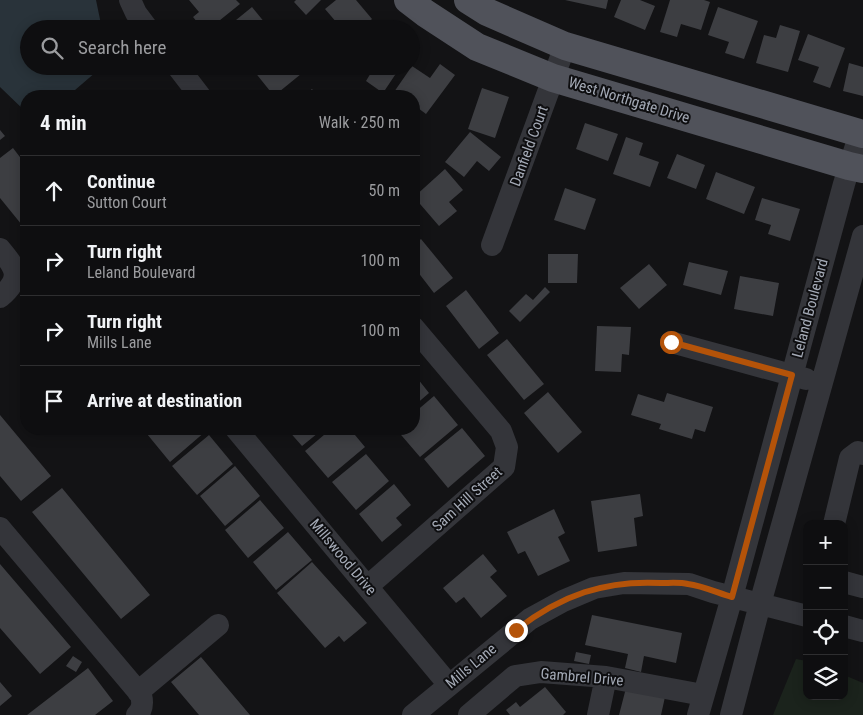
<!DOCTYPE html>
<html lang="en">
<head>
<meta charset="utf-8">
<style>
	:root { --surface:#0e0e10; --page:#171719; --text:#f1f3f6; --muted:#9b9c9f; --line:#2e2e30 }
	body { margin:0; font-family:"Roboto Condensed",sans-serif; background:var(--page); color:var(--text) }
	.controls { position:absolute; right:15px; bottom:15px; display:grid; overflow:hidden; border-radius:10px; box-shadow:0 2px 12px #0003 }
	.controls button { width:45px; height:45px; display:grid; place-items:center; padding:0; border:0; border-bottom:1px solid var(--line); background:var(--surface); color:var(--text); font:25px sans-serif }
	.stop { position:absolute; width:15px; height:15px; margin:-11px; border:4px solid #b45309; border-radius:50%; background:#fff }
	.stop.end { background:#b45309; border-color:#fff; box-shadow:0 1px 5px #0008 }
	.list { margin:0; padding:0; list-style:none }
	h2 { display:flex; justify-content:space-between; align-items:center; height:65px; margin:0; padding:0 20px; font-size:21px }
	h2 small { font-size:16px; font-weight:400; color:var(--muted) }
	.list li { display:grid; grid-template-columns:32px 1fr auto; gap:15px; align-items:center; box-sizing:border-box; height:70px; padding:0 20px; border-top:1px solid var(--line) }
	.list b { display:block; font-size:19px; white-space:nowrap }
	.list p { margin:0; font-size:16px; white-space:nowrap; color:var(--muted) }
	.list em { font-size:16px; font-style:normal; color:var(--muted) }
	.icon { flex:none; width:28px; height:28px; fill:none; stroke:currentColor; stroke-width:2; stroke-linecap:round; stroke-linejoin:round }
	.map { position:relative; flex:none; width:863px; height:715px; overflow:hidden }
	.search { position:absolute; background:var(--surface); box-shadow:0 2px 12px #0003; left:20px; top:20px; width:400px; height:55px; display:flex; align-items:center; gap:12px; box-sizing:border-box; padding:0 18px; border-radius:28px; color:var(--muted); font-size:19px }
	.panel { position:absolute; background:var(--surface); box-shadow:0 2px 12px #0003; left:20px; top:90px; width:400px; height:345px; border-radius:20px }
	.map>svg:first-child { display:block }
</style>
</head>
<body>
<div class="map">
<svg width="863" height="715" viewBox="0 0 863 715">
	<rect width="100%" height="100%" fill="#131315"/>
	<path fill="#1b231c" d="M796,659L807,661V696H844V675L863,683V715H773Z"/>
	<path fill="#29333a" d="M0,0H96L102,29H29V66H98L96,72L68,96H26V127L23,121L26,112L0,87Z"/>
	<path fill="#3d3e42" d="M189,0H236L240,4L209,29H203L193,17L199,12Z
		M296,0H321L306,15L294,2Z
		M336,0H356L372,19L361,29H330L337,23L325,9Z
		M565,0H608L606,9Z
		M621,0H640L655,6L645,30L614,17Z
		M670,0H704L710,2L701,30L681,24L677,37L660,32Z
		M252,7L270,29H225Z
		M718,7L758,21L744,59L725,53L729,42L708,35Z
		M383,21L394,29H378Z
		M780,25L800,31L788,72L756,63L764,35L776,38Z
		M808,34L845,48L830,88L813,82L819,67L798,60Z
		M849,63L863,67V96L843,91Z
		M440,64L455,75L426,114L414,105V96H401L394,92L412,66L430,78Z
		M250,66H294L301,74L274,96Z
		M375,66H401L383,93L366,81Z
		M482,88L509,97L495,138L468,129Z
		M312,89L318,96H303Z
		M585,123L618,134L608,161L576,149Z
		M0,130L5,136L0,140Z
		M470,132L501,157L489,171L477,161L464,177L445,162Z
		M626,137L643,143L639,155L659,162L650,187L613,174Z
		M13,148L26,165V230L0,198V158Z
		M677,154L705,165L696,189L667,178Z
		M445,169L463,190L449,202L457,211L439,226L414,197Z
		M716,172L755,187L744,214L706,199Z
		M565,188L596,199L585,230L554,220Z
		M762,198L800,209L790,241L768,234L771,225L755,220Z
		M421,239L453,278L434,293L414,267V245Z
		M548,254H578L577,283H548Z
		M689,262L728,271L721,295L683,285Z
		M649,264L667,285L639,309L620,288Z
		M740,276L779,283L773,316L734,309Z
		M545,287L550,292L520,322L509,311L526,294L533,300Z
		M466,290L499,333L479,349L446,306Z
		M597,326L631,327L629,355L622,354L621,372L595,371Z
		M507,339L544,384L524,400L487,355Z
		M414,374L429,393L414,406Z
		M548,392L582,432L558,453L524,413Z
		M667,393L713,407L705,432L695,429L692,439L659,429L661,424L631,415L638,394L664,402Z
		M434,396L458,425L420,457L396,429H414V413Z
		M0,415L51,476L21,501L0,476Z
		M462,428L485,456L448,488L424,459Z
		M154,429H204L206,431L170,462L147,434Z
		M287,429H323L302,446Z
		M331,429H350L365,447L328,478L305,451Z
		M209,435L233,464L197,495L172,466Z
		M366,454L389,481L356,510L332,482Z
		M235,466L260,496L225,526L200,496Z
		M394,484L411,505L396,518L402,525L382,542L359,514Z
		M62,488L150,595L121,619L32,512Z
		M640,494L643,516L634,518L637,546L598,552L591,501Z
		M260,500L284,528L248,558L225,530Z
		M554,509L565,533L558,537L570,561L538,576L525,551L518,554L507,532Z
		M288,532L312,560L276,590L253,562Z
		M483,554L497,571L490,577L507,596L481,618L464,597L456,603L443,588Z
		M312,562L367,623L344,642L339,636L325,648L277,593Z
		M0,564L71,647L40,674L0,628Z
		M592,615L682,633L676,663L644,656L641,672L625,668L628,654L585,645Z
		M576,652L591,655L589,664L574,661Z
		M73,656L82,662L76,672L66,666Z
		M201,657L250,715H199L171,682Z
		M88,668L113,701L95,715H27Z
		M0,682L12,696L0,706Z
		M545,687L566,712L563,715H510L506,710L516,702L520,707Z
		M626,688L665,697L661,715H619Z"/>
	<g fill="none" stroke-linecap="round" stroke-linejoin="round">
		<path stroke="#34353a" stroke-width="22" d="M130,0L136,13L148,29
			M177,66L200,96
			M492,245L565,46
			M0,249C16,268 23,278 0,297
			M671,342L806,379
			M236,429L449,685
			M834,524L850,458L858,452L863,454
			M0,528L141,695C143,703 143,709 137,715
			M844,582L863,587
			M368,586L504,467L507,447L501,431L414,328
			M844,626L863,631
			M138,692L218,625
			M413,715L530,619L563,601L594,588L624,583L689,584L713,592L807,616
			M469,715L515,676L541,672L606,677L703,695
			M598,715L606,677
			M698,715L732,597L844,184L860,133
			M731,715L760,604L863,236"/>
		<path stroke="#50525a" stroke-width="28" d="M408,0L425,13L477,47L553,78L849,166L863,169
			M468,0L487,12L565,46L863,134"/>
	</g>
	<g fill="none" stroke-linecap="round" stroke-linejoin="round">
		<path stroke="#b45309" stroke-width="6" d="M516,630C561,595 605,580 661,583C670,583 680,582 688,584C703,586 718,593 732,597L792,375L671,342"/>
	</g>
	<g text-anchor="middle" stroke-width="4" stroke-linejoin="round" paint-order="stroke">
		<g font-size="15" fill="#a4aab6" stroke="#0e0e10">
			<text transform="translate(629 100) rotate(17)" y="5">West Northgate Drive</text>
			<text transform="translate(529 146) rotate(-70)" y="5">Danfield Court</text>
			<text transform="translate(810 308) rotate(-75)" y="5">Leland Boulevard</text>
			<text transform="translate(467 499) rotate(-42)" y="5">Sam Hill Street</text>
			<text transform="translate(343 557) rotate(50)" y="5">Millswood Drive</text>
			<text transform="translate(471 666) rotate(-40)" y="5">Mills Lane</text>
			<text transform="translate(582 677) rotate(5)" y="5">Gambrel Drive</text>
		</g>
	</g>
</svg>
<div class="controls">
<button>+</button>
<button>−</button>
<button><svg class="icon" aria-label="locate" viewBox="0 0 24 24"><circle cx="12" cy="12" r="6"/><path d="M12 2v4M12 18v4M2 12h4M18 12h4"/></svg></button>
<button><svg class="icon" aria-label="layers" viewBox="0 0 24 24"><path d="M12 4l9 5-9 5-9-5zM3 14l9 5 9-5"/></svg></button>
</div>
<div class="stop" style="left:671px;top:342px"></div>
<div class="stop end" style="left:516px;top:630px"></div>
<div class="search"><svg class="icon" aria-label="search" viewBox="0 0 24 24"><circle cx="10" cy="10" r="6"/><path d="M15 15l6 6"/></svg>Search here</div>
<section class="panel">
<h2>4 min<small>Walk · 250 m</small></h2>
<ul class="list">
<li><svg class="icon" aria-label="ahead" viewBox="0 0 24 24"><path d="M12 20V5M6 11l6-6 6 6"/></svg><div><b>Continue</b><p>Sutton Court</p></div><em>50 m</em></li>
<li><svg class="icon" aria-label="right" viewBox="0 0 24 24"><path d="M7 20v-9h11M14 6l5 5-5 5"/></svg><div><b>Turn right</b><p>Leland Boulevard</p></div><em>100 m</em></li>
<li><svg class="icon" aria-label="right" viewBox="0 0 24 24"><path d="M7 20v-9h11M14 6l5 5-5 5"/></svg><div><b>Turn right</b><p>Mills Lane</p></div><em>100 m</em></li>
<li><svg class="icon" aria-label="arrive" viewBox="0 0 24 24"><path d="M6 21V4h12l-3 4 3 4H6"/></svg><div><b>Arrive at destination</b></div></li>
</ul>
</section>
</div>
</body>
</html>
